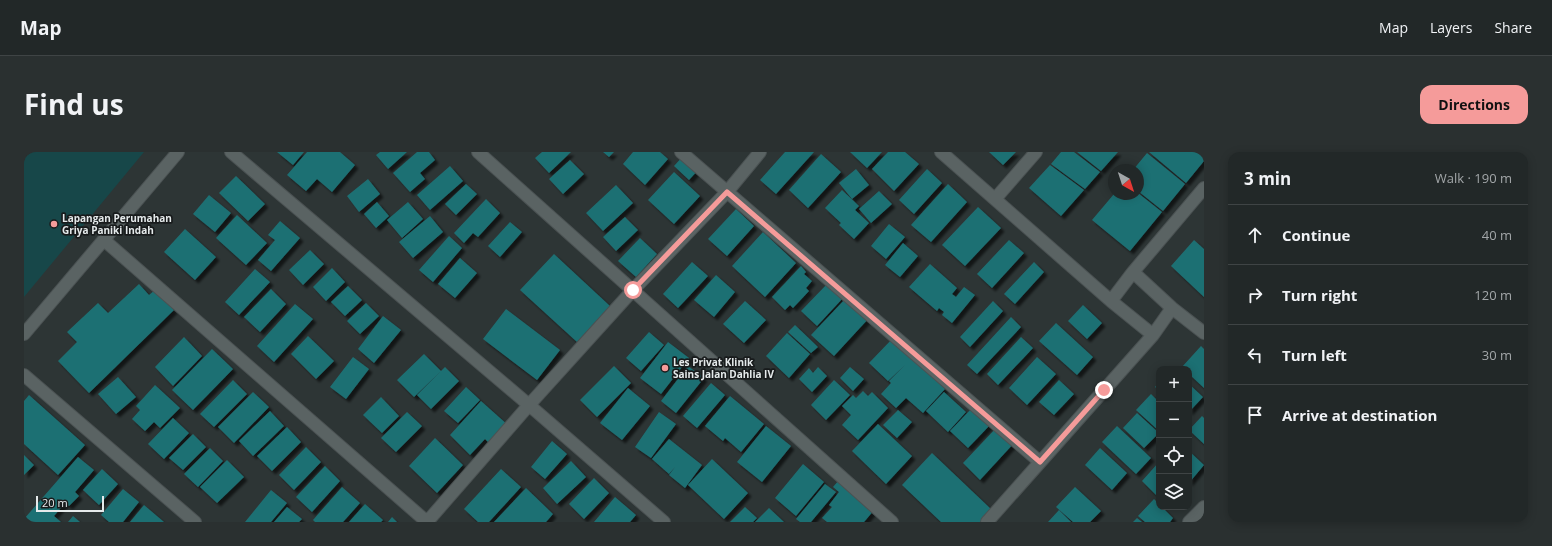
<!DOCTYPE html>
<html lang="en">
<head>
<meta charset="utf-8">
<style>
	:root { --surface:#222828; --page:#2a3030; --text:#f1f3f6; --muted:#a2a6a8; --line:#3f4445; --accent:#f59b9a }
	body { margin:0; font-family:"Open Sans",sans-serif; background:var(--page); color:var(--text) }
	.controls { position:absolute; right:12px; bottom:12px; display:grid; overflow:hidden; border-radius:8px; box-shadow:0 2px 10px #0003 }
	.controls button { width:36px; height:36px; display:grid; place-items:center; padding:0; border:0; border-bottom:1px solid var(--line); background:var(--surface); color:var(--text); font:20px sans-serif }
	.compass { position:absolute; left:1084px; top:12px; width:36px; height:36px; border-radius:50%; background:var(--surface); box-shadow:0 2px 10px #0003; rotate:141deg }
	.scale { position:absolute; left:12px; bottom:10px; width:68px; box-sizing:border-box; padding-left:4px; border:2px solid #e5eaeb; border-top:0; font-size:11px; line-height:14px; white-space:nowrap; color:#e5eaeb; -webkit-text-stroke:3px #181b1c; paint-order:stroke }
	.stop { position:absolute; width:12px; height:12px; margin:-9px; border:3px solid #f59b9a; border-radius:50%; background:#fff }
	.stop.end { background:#f59b9a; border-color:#fff; box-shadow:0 1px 4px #0008 }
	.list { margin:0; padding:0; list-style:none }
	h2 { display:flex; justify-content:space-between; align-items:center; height:52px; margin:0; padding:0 16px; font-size:17px }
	h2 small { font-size:13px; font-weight:400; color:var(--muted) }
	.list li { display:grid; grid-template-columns:26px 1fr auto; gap:12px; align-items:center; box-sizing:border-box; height:60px; padding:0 16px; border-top:1px solid var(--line) }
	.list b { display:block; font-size:15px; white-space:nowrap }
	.list em { font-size:13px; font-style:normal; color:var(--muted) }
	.icon { flex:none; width:22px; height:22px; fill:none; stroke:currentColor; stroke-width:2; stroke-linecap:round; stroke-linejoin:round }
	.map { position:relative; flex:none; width:1180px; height:370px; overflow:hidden; border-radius:12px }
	header { display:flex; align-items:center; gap:24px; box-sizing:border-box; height:56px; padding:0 20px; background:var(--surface); border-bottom:1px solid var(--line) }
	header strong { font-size:19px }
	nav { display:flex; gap:22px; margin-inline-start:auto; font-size:14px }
	.intro { display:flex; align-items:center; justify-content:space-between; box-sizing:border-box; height:96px; padding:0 24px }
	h1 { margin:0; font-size:28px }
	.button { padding:10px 18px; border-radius:12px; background:var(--accent); color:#111; font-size:14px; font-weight:700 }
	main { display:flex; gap:24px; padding:0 24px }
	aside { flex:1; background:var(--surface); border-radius:12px; box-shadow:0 2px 10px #0003 }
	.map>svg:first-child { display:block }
</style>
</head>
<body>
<header>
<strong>Map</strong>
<nav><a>Map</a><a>Layers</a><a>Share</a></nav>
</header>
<div class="intro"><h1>Find us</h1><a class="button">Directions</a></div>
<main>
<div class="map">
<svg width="1180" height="370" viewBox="0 0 1180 370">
	<defs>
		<filter id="shadow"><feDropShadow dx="3.5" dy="3.5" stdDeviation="1" flood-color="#0009"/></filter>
	</defs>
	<rect width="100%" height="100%" fill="#2d3535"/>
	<path fill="#174749" d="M0,0H120L0,145Z"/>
	<path fill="#1f6f73" filter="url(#shadow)" d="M253,0H280L269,13Z
		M283,0H316L331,13L308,40L293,27L282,39L263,23Z
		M356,0H383L364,17L352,3Z
		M393,0H405L411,8L396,21L401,27L386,40L369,21Z
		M518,0H547L525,21L511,6Z
		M579,0H590L585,5Z
		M609,0H636L644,7L621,33L599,12Z
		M761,0H790L752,42L736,28Z
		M826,0H858L843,16Z
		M864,0H881L895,12L870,39L848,17Z
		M965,0H992L979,13Z
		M1037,0H1050L1076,20L1061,37L1027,12Z
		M1053,0H1094L1077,19Z
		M1125,0H1178L1180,1V9L1162,31Z
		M1123,1L1161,32L1139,59L1114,39V18H1109Z
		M797,2L817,20L784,56L765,38Z
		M660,3L675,17L665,28L650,14Z
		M546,8L560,22L539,42L525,27Z
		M1026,13L1060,38L1037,64L1005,36Z
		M426,14L439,29L406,58L393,43Z
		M832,17L845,33L828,47L815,31Z
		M903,17L918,31L890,62L875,48Z
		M650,20L676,44L650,72L624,48Z
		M212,24L241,52L224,69L195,41Z
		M344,27L356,42L335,60L323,44Z
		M442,32L453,42L432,63L421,52Z
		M924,32L943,50L907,90L887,73Z
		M592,33L609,51L579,79L562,61Z
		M818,38L835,54L831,58L845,71L830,87L815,73L817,71L801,56Z
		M855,39L868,52L847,71L835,57Z
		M1114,41L1138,60L1106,99L1068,68L1090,42Z
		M185,43L207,61L191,80L169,62Z
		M462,47L476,61L454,85L449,81L440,91L430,81Z
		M353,50L365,64L352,76L340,62Z
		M384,50L399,67L378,86L363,68Z
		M954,55L977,76L941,114L918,93Z
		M712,57L730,74L703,104L684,87Z
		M213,63L243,91L222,113L192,86Z
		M406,64L419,80L389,106L375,90Z
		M601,65L614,78L592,99L579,85Z
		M256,69L276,86L247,119L234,108L251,88L244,83Z
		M486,70L498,80L476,105L464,94Z
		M865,72L881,85L862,107L847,94Z
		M161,77L192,105L171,128L140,100Z
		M739,80L772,111L741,145L708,114Z
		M425,84L438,96L409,130L395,118Z
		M616,86L633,102L612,125L594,109Z
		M985,88L1000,101L968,136L953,122Z
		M1170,88L1180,97V145L1147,114Z
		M879,91L894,104L876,125L861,113Z
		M286,98L300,112L279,133L265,118Z
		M530,102L586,154L553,190L496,138Z
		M436,106L453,121L431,146L414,132Z
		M668,110L684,124L654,156L639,142Z
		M1010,110L1020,120L991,152L980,142Z
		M906,112L933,136L928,142L932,145L940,135L951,143L928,171L918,163L920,160L915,156L913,159L885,135Z
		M777,114L782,120L780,122L788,129L782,136L785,139L769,156L766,153L761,158L748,145Z
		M308,116L321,130L302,149L289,135Z
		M231,117L246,130L215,163L201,150Z
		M692,123L711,140L690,165L670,148Z
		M804,131L819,146L793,174L777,159Z
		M115,132L125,143L131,138L150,158L65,241L34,209L53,190L43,180L74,151L84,161Z
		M324,134L338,148L321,164L307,150Z
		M247,137L262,152L236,180L220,165Z
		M824,144L846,165L810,204L787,183Z
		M721,149L742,168L720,191L699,172Z
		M969,149L979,159L946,195L936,185Z
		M342,151L355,164L336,182L323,169Z
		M271,152L289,167L250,210L233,194Z
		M1059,153L1078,171L1063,187L1044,169Z
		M482,157L536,198L513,228L459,187Z
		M359,164L377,178L350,211L334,197Z
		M987,165L997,175L953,222L943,213Z
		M1032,171L1069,205L1053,223L1015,189Z
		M771,173L794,195L787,201L764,180Z
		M625,180L640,193L617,219L602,206Z
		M763,181L786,202L765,226L742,204Z
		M284,184L310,209L292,227L267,202Z
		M160,185L178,204L149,234L131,215Z
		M870,185L887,205L921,237L899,261L882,246L872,256L857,242L867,231L865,229L881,213L864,229L845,211Z
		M997,185L1009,196L974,233L963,222Z
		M644,190L665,206L637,242L616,226Z
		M1177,194L1180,197V236L1165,222V217H1160L1158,215Z
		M188,197L209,217L169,258L148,238Z
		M400,202L417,219L390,245L373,228Z
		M329,205L345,217L322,247L306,235Z
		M1013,205L1032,222L1003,253L985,236Z
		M590,214L607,231L573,265L556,248Z
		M664,214L680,226L652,261L637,249Z
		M421,215L435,229L407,257L393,243Z
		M794,215L803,224L788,240L775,227L785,216L789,221Z
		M826,215L840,227L829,239L816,226Z
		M94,225L112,245L92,262L74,242Z
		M209,228L223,242L190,275L176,262Z
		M810,228L826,243L802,268L787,253Z
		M1035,228L1050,242L1030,263L1015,250Z
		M1135,230V238L1131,235Z
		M687,231L701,243L673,276L659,264Z
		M1165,232L1179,245L1165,260Z
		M131,233L156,256L136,276L130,270L121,279L108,267L116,258L112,254Z
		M442,235L456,248L434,271L420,259Z
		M604,236L626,254L598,288L576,271Z
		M839,239L844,244L848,240L864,256L834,288L818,273L827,263L818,254L829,243L832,246Z
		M229,240L245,255L210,291L194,275Z
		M920,240L942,260L924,280L902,259Z
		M1127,242L1135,250V279L1112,258Z
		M5,243L61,293L34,323L0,292V249Z
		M706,244L740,272L717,300L701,286L699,289L681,274Z
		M357,245L375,264L358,281L339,263Z
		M457,249L485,274L467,293L461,287L446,303L426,283Z
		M948,256L966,273L944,296L926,279Z
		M874,258L888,270L873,286L859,273Z
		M246,259L260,274L229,304L215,289Z
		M383,260L398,274L372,300L357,286Z
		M635,260L652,272L627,306L611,295Z
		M1113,261L1135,281L1120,296L1099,276Z
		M1178,264L1180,266V292L1165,278Z
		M149,266L165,281L140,307L124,292Z
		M854,272L888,304L862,332L828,299Z
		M742,274L767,294L738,330L713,310Z
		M974,274L991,290L956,328L939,311Z
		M1093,274L1127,306L1112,322L1078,290Z
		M263,275L277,290L248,319L233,304Z
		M169,282L182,295L159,318L145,306Z
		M411,286L439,313L413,341L385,314Z
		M645,287L678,313L661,336L645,323L651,315L645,322L628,307Z
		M528,289L543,302L521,327L507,315Z
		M282,295L297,310L270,338L255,323Z
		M186,296L199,309L174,335L160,322Z
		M1076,296L1103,321L1088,338L1061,313Z
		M1165,299L1180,313L1165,331Z
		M908,301L968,358L957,370H917L878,333Z
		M0,303L10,313L0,323Z
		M54,305L70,318L51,340L55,344L45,354L41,351L30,364L37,370H0V367Z
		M688,307L724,341L700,367L664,333Z
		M203,308L220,325L193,351L176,335Z
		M547,309L562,325L533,352L519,336Z
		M1135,310V346L1118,329Z
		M779,312L800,330L772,364L751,346Z
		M301,314L316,329L288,360L272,345Z
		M78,317L94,332L75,353L59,338Z
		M477,317L497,335L465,370H454L440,357Z
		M570,326L585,341L560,367L545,352Z
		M815,328L851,357L840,370H803L798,366L808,355L805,353L815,340L809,335Z
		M801,332L812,340L787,370H776L772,367Z
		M318,335L336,351L319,370H291L289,368Z
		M1051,335L1077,359L1066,370H1049L1032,355Z
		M502,336L529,362L522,370H470Z
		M99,337L115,350L99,370H85L77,363Z
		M247,338L263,351L247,370H221Z
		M591,345L612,363L606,370H570Z
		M1130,347L1135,352V355H1138L1149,366L1146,370H1121L1114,364Z
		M341,352L359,368L357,370H325Z
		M120,353L140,370H106Z
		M263,355L278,367L275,370H250Z
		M721,355L733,366L729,370H706Z
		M745,356L760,370H731Z
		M1035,358L1047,370H1024Z
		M49,364L56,370H44Z
		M368,365L373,370H364Z
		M1113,366L1118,370H1109Z"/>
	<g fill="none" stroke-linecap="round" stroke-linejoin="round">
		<defs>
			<path id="street" d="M207,0L505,253L640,370
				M454,0L868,370
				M657,0L1016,310
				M917,0L1087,149L1129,183
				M971,47L1012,0
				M80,88L403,370
				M1109,120L1148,156L1180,181
				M1087,149L1109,120L1180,36
				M0,182L154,0
				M0,223L171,370
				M403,370L505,253L609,138L703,40L736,0
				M963,370L1129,183L1148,156
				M1165,370L1180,355"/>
		</defs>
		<use href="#street" stroke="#4b5253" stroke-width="14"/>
		<use href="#street" stroke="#5a6363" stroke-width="12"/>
	</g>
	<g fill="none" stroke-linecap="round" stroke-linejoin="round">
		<path stroke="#f59b9a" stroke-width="5" d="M609,138L703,40L1016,310L1080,238"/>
	</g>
	<g fill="#f59b9a" stroke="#181b1c" stroke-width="1.5">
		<circle cx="30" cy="72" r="4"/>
		<circle cx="641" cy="216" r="4"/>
	</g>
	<g text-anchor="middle" stroke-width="3.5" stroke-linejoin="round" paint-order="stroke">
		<g font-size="10" font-weight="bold" fill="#e5eaeb" stroke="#181b1c" text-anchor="start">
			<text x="38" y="70">Lapangan Perumahan<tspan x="38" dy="12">Griya Paniki Indah</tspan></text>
			<text x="649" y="214">Les Privat Klinik<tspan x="649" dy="12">Sains Jalan Dahlia IV</tspan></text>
		</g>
	</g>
</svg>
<div class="controls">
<button>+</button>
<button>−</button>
<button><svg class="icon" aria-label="locate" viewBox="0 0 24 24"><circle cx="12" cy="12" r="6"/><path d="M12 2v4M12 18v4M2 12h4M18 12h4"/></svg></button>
<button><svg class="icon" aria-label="layers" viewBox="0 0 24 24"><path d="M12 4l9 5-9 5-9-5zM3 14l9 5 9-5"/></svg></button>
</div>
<svg class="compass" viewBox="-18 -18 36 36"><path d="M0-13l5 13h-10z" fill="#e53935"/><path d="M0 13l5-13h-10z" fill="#a2a6a8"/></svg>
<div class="scale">20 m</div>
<div class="stop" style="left:609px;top:138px"></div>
<div class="stop end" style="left:1080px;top:238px"></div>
</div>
<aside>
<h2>3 min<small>Walk · 190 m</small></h2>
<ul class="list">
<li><svg class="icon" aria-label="ahead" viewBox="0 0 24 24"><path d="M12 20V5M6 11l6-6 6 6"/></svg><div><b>Continue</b></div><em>40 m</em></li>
<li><svg class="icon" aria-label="right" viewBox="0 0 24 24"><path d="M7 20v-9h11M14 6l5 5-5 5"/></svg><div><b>Turn right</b></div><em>120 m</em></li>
<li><svg class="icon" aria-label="left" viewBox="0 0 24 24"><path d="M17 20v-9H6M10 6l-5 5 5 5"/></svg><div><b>Turn left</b></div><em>30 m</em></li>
<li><svg class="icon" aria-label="arrive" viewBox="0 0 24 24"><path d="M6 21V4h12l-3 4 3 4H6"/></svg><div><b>Arrive at destination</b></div></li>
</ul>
</aside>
</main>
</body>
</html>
